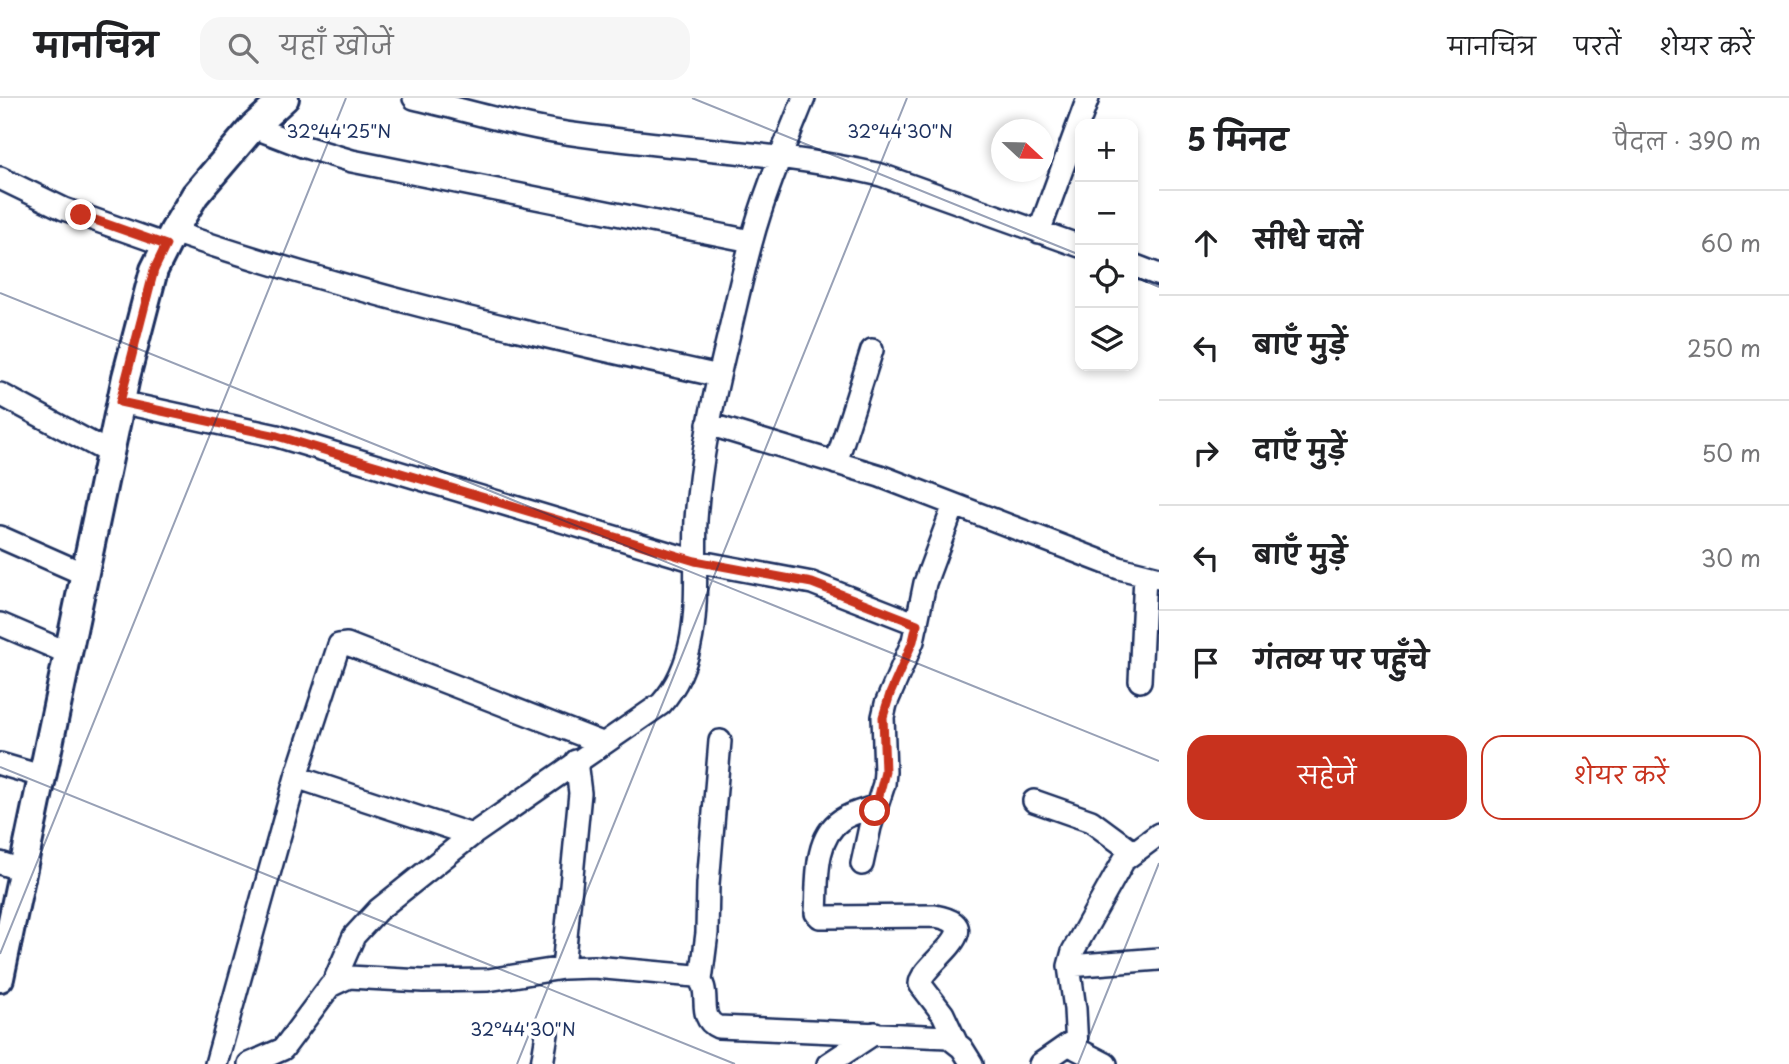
<!DOCTYPE html>
<html lang="hi">
<head>
<meta charset="utf-8">
<style>
	:root { --surface:#fff; --page:#f6f6f6; --text:#202124; --muted:#757577; --line:#e0e0e0; --accent:#c8321e }
	body { margin:0; font-family:"Playpen Sans","Playpen Sans Deva",sans-serif; background:var(--page); color:var(--text) }
	.controls { position:absolute; right:21px; top:21px; display:grid; overflow:hidden; border-radius:14px; box-shadow:0 4px 10px #0003 }
	.controls button { width:63px; height:63px; display:grid; place-items:center; padding:0; border:0; border-bottom:2px solid var(--line); background:var(--surface); color:var(--text); font:35px sans-serif }
	.compass { position:absolute; left:991px; top:21px; width:63px; height:63px; border-radius:50%; background:var(--surface); box-shadow:0 4px 10px #0003; rotate:112deg }
	.stop { position:absolute; width:21px; height:21px; margin:-16px; border:5px solid #c8321e; border-radius:50%; background:#fff }
	.stop.end { background:#c8321e; border-color:#fff; box-shadow:0 2px 7px #0008 }
	.list { margin:0; padding:0; list-style:none }
	h2 { display:flex; justify-content:space-between; align-items:center; height:91px; margin:0; padding:0 28px; font-size:30px }
	h2 small { font-size:23px; font-weight:400; color:var(--muted) }
	.list li { display:grid; grid-template-columns:46px 1fr auto; gap:21px; align-items:center; box-sizing:border-box; height:105px; padding:0 28px; border-top:2px solid var(--line) }
	.list b { display:block; font-size:26px; white-space:nowrap }
	.list em { font-size:23px; font-style:normal; color:var(--muted) }
	.actions { display:flex; gap:14px; padding:21px 28px }
	.actions a { flex:1; padding:16px 0; border:2px solid var(--accent); border-radius:21px; text-align:center; font-size:24px; color:var(--accent) }
	.actions .main { background:var(--accent); color:#fff }
	.icon { flex:none; width:38px; height:38px; fill:none; stroke:currentColor; stroke-width:2; stroke-linecap:round; stroke-linejoin:round }
	.map { position:relative; flex:none; width:1159px; height:966px; overflow:hidden }
	header { display:flex; align-items:center; gap:42px; box-sizing:border-box; height:98px; padding:0 35px; background:var(--surface); border-bottom:2px solid var(--line) }
	header strong { font-size:33px }
	nav { display:flex; gap:38px; margin-inline-start:auto; font-size:24px }
	.search { width:490px; height:63px; background:var(--page); display:flex; align-items:center; gap:18px; box-sizing:border-box; padding:0 24px; border-radius:21px; color:var(--muted); font-size:26px }
	main { display:flex }
	aside { flex:1; background:var(--surface) }
	.map>svg:first-child { display:block }
</style>
</head>
<body>
<header>
<strong>मानचित्र</strong>
<div class="search"><svg class="icon" aria-label="search" viewBox="0 0 24 24"><circle cx="10" cy="10" r="6"/><path d="M15 15l6 6"/></svg>यहाँ खोजें</div>
<nav><a>मानचित्र</a><a>परतें</a><a>शेयर करें</a></nav>
</header>
<main>
<div class="map">
<svg width="1159" height="966" viewBox="0 0 1159 966">
	<rect width="100%" height="100%" fill="#fff"/>
	<filter id="ink" filterUnits="userSpaceOnUse"><feTurbulence type="fractalNoise" baseFrequency=".0143" numOctaves="2"/><feDisplacementMap in="SourceGraphic" scale="14" xChannelSelector="R" yChannelSelector="G"/><feConvolveMatrix kernelMatrix="1 2 1 2 8 2 1 2 1" color-interpolation-filters="sRGB"/></filter>
	<g filter="url(#ink)">
		<g fill="none" stroke-linecap="round" stroke-linejoin="round">
			<defs>
				<path id="minor" d="M414,0C469,13 524,30 580,37C680,51 782,54 881,77L1080,148
					M253,29L305,49L352,63L751,143
					M0,80L64,111L166,147
					M173,134C351,195 534,237 719,278
					M1039,134L1088,0
					M1133,167L1159,177
					M0,296L110,355
					M120,304L277,338L695,463L812,485L917,526
					M708,326L880,378L1119,470L1159,480
					M836,365L872,252
					M0,439L84,476
					M0,526L68,555
					M1140,583L1145,477
					M0,666L41,678
					M296,679L472,737
					M1034,703L1091,723L1133,754
					M877,708C865,712 851,715 841,722C813,741 818,786 816,815L820,819H826L935,818C993,828 921,865 920,886L943,916L956,944
					M0,765L22,772
					M862,766L870,729L884,686L885,674L883,619L886,606L913,543L925,485L954,407
					M1069,868L1159,861
					M563,870L580,695L576,663
					M701,882L707,835L708,786L720,643
					M333,886L354,838L378,812L472,737L661,606C706,556 693,484 696,422C700,362 713,302 727,244C735,211 742,178 751,145C764,96 785,47 804,0
					M216,966L296,679L339,547L347,546L602,645
					M249,966L283,951L330,888L349,879L423,883L488,882L563,870L594,869L695,878C715,890 694,919 718,929L948,939L962,950L972,966
					M542,966L547,936
					M828,966L875,935
					M1040,966L1076,941
					M1106,966L1077,951L1075,911L1069,868L1073,853L1124,762L1159,736"/>
				<path id="tertiary" d="M0,880L126,279L154,172L173,134L195,97L253,29L285,0"/>
			</defs>
			<use href="#minor" stroke="#1b2f5e" stroke-width="26"/>
			<use href="#tertiary" stroke="#1b2f5e" stroke-width="32"/>
			<use href="#minor" stroke="#fff" stroke-width="21"/>
			<use href="#tertiary" stroke="#fff" stroke-width="26"/>
		</g>
	</g>
	<g fill="none" stroke-linecap="round" stroke-linejoin="round" filter="url(#ink)">
		<path stroke="#c8321e" stroke-width="9" d="M81,117L166,147L154,172L120,304L277,338L695,463L812,485L917,526L913,543L890,596L883,619L885,674L875,713"/>
	</g>
	<path fill="none" stroke="#1b2f5e" stroke-width="2" stroke-opacity="0.45" d="M692,0L1080,157M1133,178L1159,189M0,195L1159,663M0,669L735,966M0,856L346,0M517,966L907,0M1078,966L1159,765"/>
	<g font-size="18" text-anchor="middle" fill="#1b2f5e" stroke="#fff" stroke-width="7" stroke-linejoin="round" paint-order="stroke">
		<text x="900" y="40">32°44'30"N</text>
		<text x="339" y="40">32°44'25"N</text>
		<text x="523" y="938">32°44'30"N</text>
	</g>
</svg>
<div class="controls">
<button>+</button>
<button>−</button>
<button><svg class="icon" aria-label="locate" viewBox="0 0 24 24"><circle cx="12" cy="12" r="6"/><path d="M12 2v4M12 18v4M2 12h4M18 12h4"/></svg></button>
<button><svg class="icon" aria-label="layers" viewBox="0 0 24 24"><path d="M12 4l9 5-9 5-9-5zM3 14l9 5 9-5"/></svg></button>
</div>
<svg class="compass" viewBox="-18 -18 36 36"><path d="M0-13l5 13h-10z" fill="#e53935"/><path d="M0 13l5-13h-10z" fill="#757577"/></svg>
<div class="stop" style="left:875px;top:713px"></div>
<div class="stop end" style="left:81px;top:117px"></div>
</div>
<aside>
<h2>5 मिनट<small>पैदल · 390 m</small></h2>
<ul class="list">
<li><svg class="icon" aria-label="ahead" viewBox="0 0 24 24"><path d="M12 20V5M6 11l6-6 6 6"/></svg><div><b>सीधे चलें</b></div><em>60 m</em></li>
<li><svg class="icon" aria-label="left" viewBox="0 0 24 24"><path d="M17 20v-9H6M10 6l-5 5 5 5"/></svg><div><b>बाएँ मुड़ें</b></div><em>250 m</em></li>
<li><svg class="icon" aria-label="right" viewBox="0 0 24 24"><path d="M7 20v-9h11M14 6l5 5-5 5"/></svg><div><b>दाएँ मुड़ें</b></div><em>50 m</em></li>
<li><svg class="icon" aria-label="left" viewBox="0 0 24 24"><path d="M17 20v-9H6M10 6l-5 5 5 5"/></svg><div><b>बाएँ मुड़ें</b></div><em>30 m</em></li>
<li><svg class="icon" aria-label="arrive" viewBox="0 0 24 24"><path d="M6 21V4h12l-3 4 3 4H6"/></svg><div><b>गंतव्य पर पहुँचे</b></div></li>
</ul>
<div class="actions"><a class="main">सहेजें</a><a>शेयर करें</a></div>
</aside>
</main>
</body>
</html>
